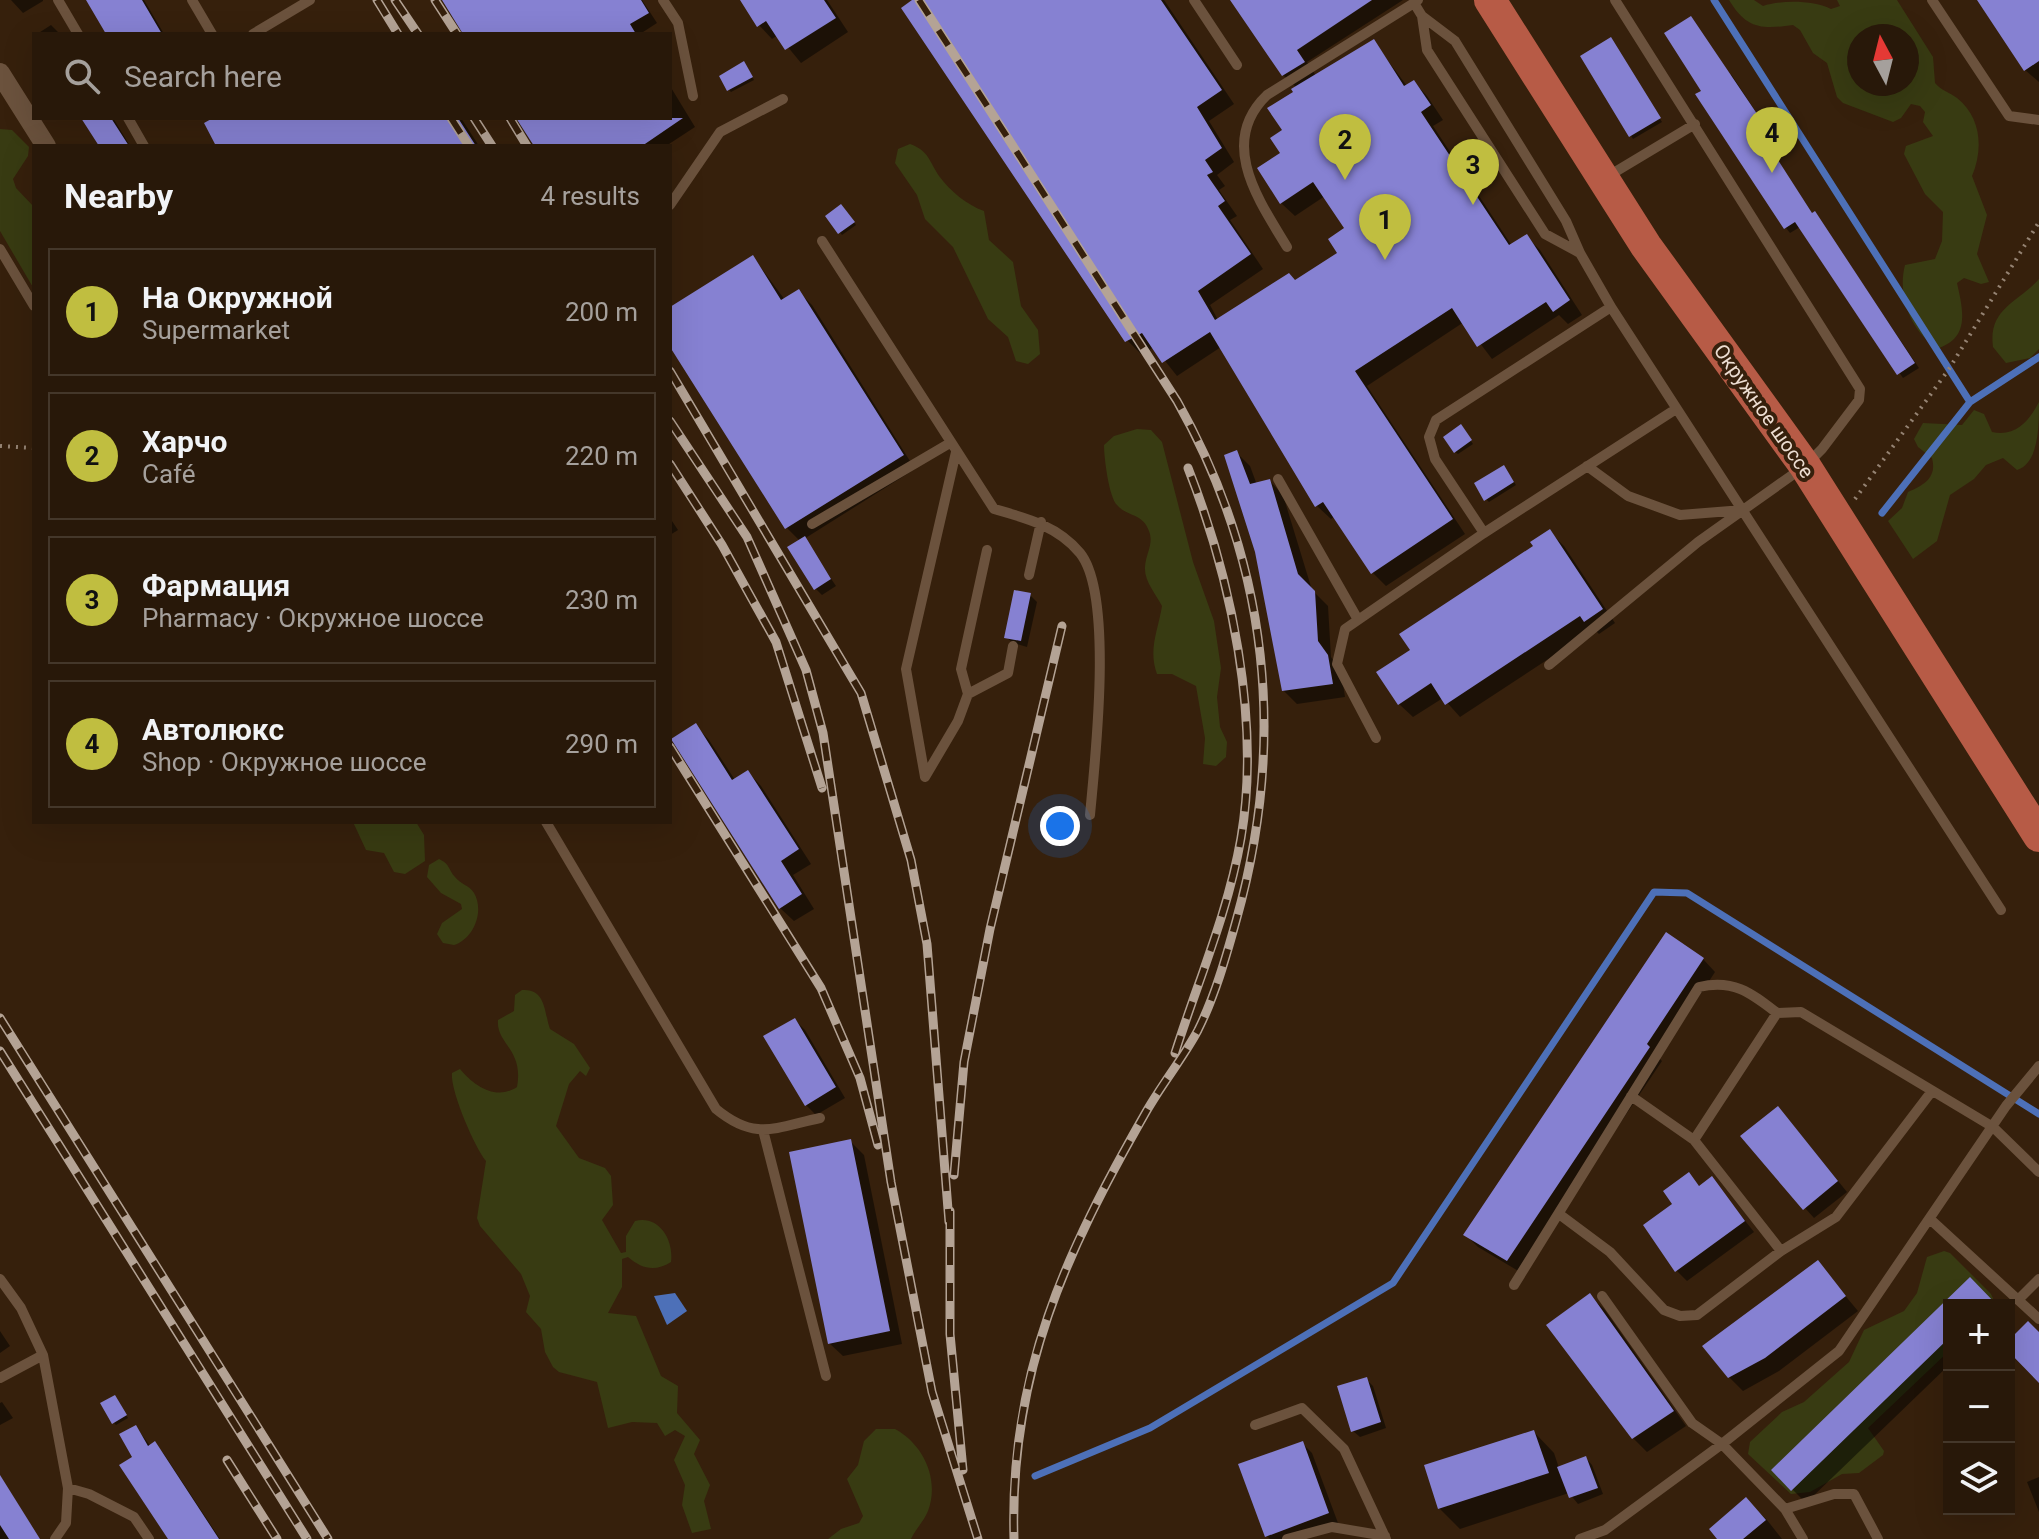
<!DOCTYPE html>
<html lang="en">
<head>
<meta charset="utf-8">
<style>
	:root { --surface:#281809; --page:#342517; --text:#f1f3f6; --muted:#a5a09c; --line:#44372a; --accent:#c0be40 }
	body { margin:0; font-family:Roboto,sans-serif; background:var(--page); color:var(--text) }
	.controls { position:absolute; right:24px; bottom:24px; display:grid; overflow:hidden; border-radius:0px; box-shadow:0 8px 32px #0002 }
	.controls button { width:72px; height:72px; display:grid; place-items:center; padding:0; border:0; border-bottom:2px solid var(--line); background:var(--surface); color:var(--text); font:40px sans-serif }
	.compass { position:absolute; left:1847px; top:24px; width:72px; height:72px; border-radius:50%; background:var(--surface); box-shadow:0 8px 32px #0002; rotate:353deg }
	.you { position:absolute; left:1060px; top:826px; width:28px; height:28px; margin:-20px; border:6px solid #fff; border-radius:50%; background:#1a73e8; box-shadow:0 0 0 12px #1a73e833 }
	.badge { display:grid; place-items:center; width:52px; height:52px; border-radius:50%; background:var(--accent); color:#111; font-size:26px; font-weight:700 }
	.pin { position:absolute; translate:-50% -66px; filter:drop-shadow(0 2px 4px #0008) }
	.pin::after { content:''; position:absolute; top:42px; width:28px; height:24px; background:inherit; clip-path:polygon(0 0,100% 0,50% 100%) }
	.list { margin:0; padding:0; list-style:none }
	h2 { display:flex; justify-content:space-between; align-items:center; height:104px; margin:0; padding:0 32px; font-size:34px }
	h2 small { font-size:26px; font-weight:400; color:var(--muted) }
	.list li { display:grid; grid-template-columns:52px 1fr auto; gap:24px; align-items:center; box-sizing:border-box; height:128px; margin:0 16px 16px; padding:0 16px; border:2px solid var(--line); border-radius:0px }
	.list b { display:block; font-size:30px; white-space:nowrap }
	.list p { margin:0; font-size:26px; white-space:nowrap; color:var(--muted) }
	.list em { font-size:26px; font-style:normal; color:var(--muted) }
	.icon { flex:none; width:44px; height:44px; fill:none; stroke:currentColor; stroke-width:2; stroke-linecap:round; stroke-linejoin:round }
	.map { position:relative; flex:none; width:2039px; height:1539px; overflow:hidden }
	.search { position:absolute; background:var(--surface); box-shadow:0 8px 32px #0002; left:32px; top:32px; width:640px; height:88px; display:flex; align-items:center; gap:20px; box-sizing:border-box; padding:0 28px; border-radius:0px; color:var(--muted); font-size:30px }
	.panel { position:absolute; background:var(--surface); box-shadow:0 8px 32px #0002; left:32px; top:144px; width:640px; height:680px; border-radius:0px }
	.map>svg:first-child { display:block }
</style>
</head>
<body>
<div class="map">
<svg width="2039" height="1539" viewBox="0 0 2039 1539">
	<rect width="100%" height="100%" fill="#36200c"/>
	<path fill="#383b12" fill-rule="evenodd" d="M1729,0H1754L1763,6C1780,0 1814,0 1831,9L1840,6L1837,0H1897L1933,57L1935,83C1942,91 1949,92 1957,98C1982,118 1983,150 1972,176L1987,215L1977,254L1989,282L1981,284L1964,278L1957,283C1963,310 1970,337 1939,348C1911,334 1897,295 1905,265L1935,259L1942,241L1943,212L1925,194L1904,154L1906,146L1933,136L1923,122L1925,112L1920,106L1911,104L1901,118L1893,122L1843,103L1837,97L1827,63L1813,53L1800,30L1793,25C1763,29 1747,30 1729,0ZM1859,36H1907V84H1859Z
		M0,129L12,130L29,147L28,156L13,179L16,188L34,207V289L0,231Z
		M910,144C929,151 929,161 939,176C950,191 967,205 984,211L989,240L1013,262L1021,306L1038,330L1040,354L1028,364L1016,361L1008,337L988,319L953,247L925,219L917,195L895,163L898,149Z
		M2039,279V349L2030,358L2006,363L1993,347C1988,308 2018,303 2039,279Z
		M2039,402C2039,426 2039,463 2017,470L2003,458L1986,465L1974,479L1950,495L1937,541L1913,559L1888,521L1902,508L1908,492C1925,485 1937,477 1932,458L1918,447L1914,439L1923,423L1962,425L1974,410L1984,414L1992,432C2016,437 2029,421 2039,402Z
		M1137,429L1151,430L1162,442L1193,562L1214,621L1221,668L1217,697L1220,727L1227,742L1226,757L1216,766L1203,764L1205,738L1196,686L1172,674H1157C1148,649 1158,631 1162,606C1156,594 1144,581 1145,567C1146,553 1154,544 1149,531C1143,513 1127,517 1117,505C1109,497 1104,458 1104,445L1114,436Z
		M353,822H416L424,835L425,861L405,874L394,872L384,853L366,850Z
		M439,859C450,864 448,869 455,877C460,884 469,885 474,893C485,912 473,939 454,945L443,943L437,934L442,923L462,909L461,904L441,893L427,877L429,865Z
		M522,990C546,988 544,1012 550,1029L574,1044L590,1068L586,1076L580,1071L569,1084L556,1126L579,1158L605,1168L611,1176L613,1205L602,1220L621,1253L626,1252V1236L635,1221C659,1215 674,1240 671,1262C655,1272 642,1269 628,1257L622,1259V1287L608,1313L636,1316L661,1376L678,1386L677,1413L700,1440L694,1454L710,1485L704,1501L711,1529L692,1533L682,1505L685,1485L674,1460L685,1436L675,1430L665,1436L657,1423L632,1422L608,1428L597,1382L559,1372L553,1367L545,1352L541,1329L526,1312L530,1296L521,1274L480,1226L477,1218L486,1161C474,1146 450,1090 452,1073L460,1069C474,1086 496,1101 517,1087C524,1049 496,1044 498,1020L514,1011L515,995Z
		M1944,1251L1950,1253L1991,1294L1996,1305H1949V1351L1868,1428L1884,1451L1883,1455L1859,1473L1842,1474L1810,1492L1791,1494L1748,1454L1750,1442L1782,1412L1804,1402L1849,1362L1864,1330L1904,1311L1917,1293L1927,1257Z
		M876,1429H895C923,1444 940,1479 928,1511C924,1521 915,1530 911,1539H828L841,1529L859,1523L863,1516L847,1479L858,1465L864,1441Z"/>
	<path fill="#4d70b8" d="M675,1293L687,1311L667,1325L654,1296Z"/>
	<path fill="#0007" d="M11,0H43V1L23,13Z
		M89,0H144L164,34H109Z
		M444,0H642L657,23L640,34H466Z
		M742,0H827L848,32L801,63L778,35L772,39L759,25Z
		M916,0H1164L1234,104L1209,121L1234,162L1217,175L1225,186L1219,190L1237,216L1230,220L1263,269L1210,305L1218,320L1296,282L1340,254L1346,229L1325,196L1295,216L1281,203L1284,131L1297,88L1283,75L1233,0H1403L1307,62L1316,76L1373,41L1407,86L1414,82L1427,96L1443,120L1433,126L1512,246L1526,236L1540,250L1582,315L1568,324L1559,315L1492,359L1464,322L1367,386L1465,534L1386,586L1372,572L1335,516L1331,519L1317,506L1221,347L1177,376L1154,347L1141,354L1127,340Z
		M1980,0H2039V82L2025,70Z
		M51,25L60,34H37Z
		M1613,42L1662,122L1633,139L1582,56Z
		M746,66L754,80L731,92L729,90Z
		M1731,74L1777,144L1770,149L1813,215L1819,219L1919,368L1903,378L1800,227L1790,233L1786,228L1745,164Z
		M670,86L695,127L666,146H536L519,118H670Z
		M84,118H113L130,146H101Z
		M217,118H461L479,146H218Z
		M844,209L856,225L842,235L827,216Z
		M753,257L785,300L799,292L812,305L915,469L804,539L836,586L822,595L815,588L800,541L787,528L670,343V310Z
		M1463,429L1473,444L1458,454L1455,452Z
		M1236,452L1250,466L1257,485L1270,481L1283,495L1312,590L1328,606L1331,657L1341,671L1345,697L1297,704L1283,690Z
		M1506,470L1516,485L1489,502L1486,499Z
		M670,518L678,530L670,535Z
		M1550,532L1564,546L1615,623L1599,634L1594,629L1460,717L1443,698L1413,717L1399,704L1413,651Z
		M1030,595L1037,602L1027,647L1013,643L1006,637Z
		M696,726L709,740L735,780L748,772L761,786L811,864L793,875L814,909L794,921L780,908Z
		M1703,959L1715,972L1659,1058L1662,1061L1520,1272L1478,1247L1466,1235Z
		M795,1020L805,1030L845,1098L816,1115L806,1105Z
		M1788,1119L1847,1192L1814,1218L1805,1208Z
		M850,1141L864,1155L902,1344L843,1356L829,1343Z
		M1689,1175L1700,1187L1712,1179L1754,1232L1687,1281L1677,1271L1675,1204Z
		M1818,1263L1858,1311L1779,1371L1743,1391L1729,1377Z
		M1970,1280L1995,1305H1949V1365L1806,1503L1773,1470Z
		M1590,1296L1604,1309L1686,1426L1647,1452L1633,1438Z
		M0,1331L10,1346L0,1353Z
		M1366,1379L1373,1386L1386,1428L1360,1437L1353,1431Z
		M117,1400L128,1418L116,1425L114,1423Z
		M2,1402L13,1418L0,1425V1403Z
		M136,1427L151,1447L155,1444L164,1454L220,1539H170L135,1457Z
		M1534,1432L1554,1453L1559,1468L1586,1458L1592,1465L1603,1494L1578,1504L1569,1493L1460,1529L1439,1508Z
		M1302,1443L1312,1453L1338,1523L1295,1539H1270L1266,1535Z
		M0,1477L34,1539H0Z
		M2039,1477V1512L2027,1482Z
		M1746,1500L1767,1520L1782,1539H1720Z"/>
	<g fill="none" stroke-linecap="round" stroke-linejoin="round">
		<path stroke="#4d70b8" stroke-width="7" d="M1714,0L1970,402
			M1882,513L1970,402L2039,357
			M1035,1476L1150,1428L1393,1283L1654,892L1687,893L2039,1114"/>
	</g>
	<path fill="#8681d2" d="M86,0H142L162,34H106Z
		M442,0H641L649,13L630,24L636,34H463Z
		M740,0H824L836,18L785,50L766,21L757,27Z
		M912,0H1161L1222,90L1197,107L1222,148L1205,160L1213,172L1207,175L1225,201L1218,206L1251,254L1198,291L1215,320L1289,273L1295,280L1337,253L1328,239L1344,228L1313,182L1280,204L1257,168L1280,153L1270,138L1282,130L1267,108L1293,92L1291,89L1374,39L1404,86L1414,80L1431,105L1421,112L1509,245L1527,234L1570,300L1553,312L1546,302L1477,347L1452,308L1355,371L1453,519L1371,574L1323,502L1315,507L1210,332L1162,363L1142,333L1125,342L901,8Z
		M1230,0H1372L1297,50L1305,62L1282,76Z
		M1977,0H2039V61L2024,71Z
		M1691,16L1774,139L1767,143L1812,213L1815,211L1915,363L1897,375L1795,222L1784,229L1695,94L1701,91L1664,33Z
		M1611,37L1661,118L1629,137L1580,56Z
		M744,61L753,77L727,91L719,76Z
		M81,118H111L129,146H99Z
		M213,118H458L476,146H216L204,123Z
		M516,118H683L642,146H534Z
		M841,204L855,222L838,234L825,216Z
		M753,255L781,300L799,289L904,455L785,529L670,347V307Z
		M1461,424L1472,440L1454,453L1443,437Z
		M1237,450L1250,484L1270,479L1298,574L1315,591L1318,641L1328,655L1333,684L1282,691L1255,552L1224,455Z
		M1504,465L1514,482L1484,501L1474,483Z
		M1550,529L1603,609L1584,622L1580,616L1445,705L1431,683L1398,705L1376,672L1410,650L1399,634L1533,546L1530,542Z
		M805,536L831,579L814,590L787,547Z
		M1014,590L1031,593L1021,641L1004,638Z
		M696,723L732,780L748,770L799,849L781,861L802,894L779,909L671,739Z
		M1666,932L1704,958L1647,1044L1650,1047L1507,1261L1463,1235Z
		M795,1018L836,1087L805,1106L763,1036Z
		M1778,1106L1838,1181L1803,1210L1740,1136Z
		M851,1139L890,1331L828,1344L789,1152Z
		M1689,1172L1699,1186L1712,1176L1745,1221L1675,1272L1643,1225L1672,1204L1663,1191Z
		M1818,1260L1846,1296L1765,1358L1728,1378L1702,1346Z
		M1970,1277L1997,1305H1949V1338L1791,1491L1771,1470Z
		M1590,1293L1674,1411L1632,1439L1546,1325Z
		M2028,1321L2039,1332V1383L2009,1352V1340Z
		M1367,1377L1381,1422L1351,1432L1337,1386Z
		M115,1395L127,1415L112,1424L100,1403Z
		M136,1425L148,1446L155,1441L219,1539H168L119,1465L132,1457L119,1434Z
		M1534,1430L1549,1473L1438,1509L1424,1465Z
		M1303,1441L1329,1513L1265,1537L1238,1464Z
		M1586,1456L1598,1488L1569,1498L1557,1467Z
		M0,1475L40,1539H9L0,1525Z
		M1746,1497L1766,1520L1743,1539H1717L1709,1529Z"/>
	<g fill="none" stroke-linecap="round" stroke-linejoin="round">
		<path stroke="#958373" stroke-width="4" stroke-dasharray="2 6" stroke-linecap="butt" d="M0,446L34,448
			M1855,499L1949,369L2039,222"/>
		<path stroke="#6b523d" stroke-width="10" d="M58,0L78,34
			M192,0L212,34
			M663,0L678,23L693,96
			M1194,0L1237,65
			M1418,0L1414,3L1422,16L1427,50L1545,234L1580,253L1611,307
			M1932,0L2009,116L2039,120
			M1422,16L1455,41L1566,221L1580,253
			M253,34L310,0
			M128,118L144,146
			M1605,178L1695,124
			M670,205L720,132L783,99
			M822,241L994,509C1026,518 1058,526 1080,553C1114,595 1095,760 1090,815
			M1287,247C1260,202 1217,143 1267,95L1414,3
			M0,249L34,306
			M1587,466L1628,496L1680,515L1743,510
			M1278,479L1357,618
			M812,524L950,443
			M1484,533L1435,459L1429,437L1436,420L1611,307L2001,910
			M1029,575L1041,522
			M1549,665L1698,542L1805,466L1822,449L1859,400L1860,389L1615,0
			M968,694L961,669L987,550
			M1376,738L1337,664L1345,629L1484,533L1676,409
			M925,777L906,669L956,452
			M925,777L958,721L968,694L1008,673L1013,646
			M546,822L716,1109C755,1141 774,1128 820,1118
			M1631,1096L1694,1140L1781,1251
			M763,1130L826,1376
			M1694,1140L1777,1013
			M1559,1214L1610,1252L1664,1310L1680,1316L1697,1315L1781,1251L1836,1217L1932,1091
			M1931,1220L2039,1319
			M0,1279L21,1308L43,1355L68,1488L66,1523L55,1539
			M1514,1285L1699,987C1734,979 1751,993 1777,1013L1801,1012L1993,1127L2039,1172
			M1602,1296L1692,1423L1722,1444L1785,1509L1834,1494H1854L1878,1539
			M2018,1300L2039,1279
			M0,1378L43,1355
			M1255,1425L1302,1408L1344,1449L1386,1539
			M68,1488L89,1494L134,1517L149,1539
			M1785,1509L1803,1539
			M1287,1539L1332,1527L1385,1536
			M1580,1539L1605,1530L1722,1444L1839,1351L2006,1106L2039,1066"/>
		<path stroke="#6b523d" stroke-width="20" d="M0,73L46,146"/>
		<path stroke="#b75b46" stroke-width="32" d="M1490,0L1646,246L1805,466L2039,836"/>
		<defs>
			<path id="rail" d="M377,0L398,34
				M395,0L418,34
				M435,0L457,34
				M919,0L1177,401C1269,564 1287,741 1236,921C1226,957 1215,996 1198,1030C1183,1058 1162,1084 1146,1112C1066,1252 1009,1373 1014,1539
				M451,118L469,146
				M474,118L492,146
				M510,118L527,146
				M670,371L861,693L911,860L927,944L949,1222
				M670,421L747,537L806,670L823,733L891,1182L932,1392L978,1539
				M670,464L722,545L776,642L822,788
				M670,747L821,988L860,1078L878,1145
				M0,1018L328,1539
				M0,1051L307,1539
				M1175,1053C1198,981 1228,913 1241,838C1261,721 1231,577 1188,468
				M954,1175L964,1062L990,929L1062,626
				M950,1211V1334L963,1470
				M227,1460L277,1539"/>
		</defs>
		<use href="#rail" stroke="#b4a395" stroke-width="9"/>
		<use href="#rail" stroke="#36200c" stroke-width="6" stroke-dasharray="18" stroke-linecap="butt"/>
	</g>
	<g text-anchor="middle" stroke-width="8" stroke-linejoin="round" paint-order="stroke">
		<g font-size="20" fill="#edded2" stroke="#36200c">
			<text transform="translate(1764 411) rotate(55)" y="7">Окружное шоссе</text>
		</g>
	</g>
</svg>
<div class="controls">
<button>+</button>
<button>−</button>
<button><svg class="icon" aria-label="layers" viewBox="0 0 24 24"><path d="M12 4l9 5-9 5-9-5zM3 14l9 5 9-5"/></svg></button>
</div>
<svg class="compass" viewBox="-18 -18 36 36"><path d="M0-13l5 13h-10z" fill="#e53935"/><path d="M0 13l5-13h-10z" fill="#a5a09c"/></svg>
<div class="you"></div>
<div class="pin badge" style="left:1385px;top:260px">1</div>
<div class="pin badge" style="left:1345px;top:180px">2</div>
<div class="pin badge" style="left:1473px;top:205px">3</div>
<div class="pin badge" style="left:1772px;top:173px">4</div>
<div class="search"><svg class="icon" aria-label="search" viewBox="0 0 24 24"><circle cx="10" cy="10" r="6"/><path d="M15 15l6 6"/></svg>Search here</div>
<section class="panel">
<h2>Nearby<small>4 results</small></h2>
<ul class="list">
<li><span class="badge">1</span><div><b>На Окружной</b><p>Supermarket</p></div><em>200 m</em></li>
<li><span class="badge">2</span><div><b>Харчо</b><p>Café</p></div><em>220 m</em></li>
<li><span class="badge">3</span><div><b>Фармация</b><p>Pharmacy · Окружное шоссе</p></div><em>230 m</em></li>
<li><span class="badge">4</span><div><b>Автолюкс</b><p>Shop · Окружное шоссе</p></div><em>290 m</em></li>
</ul>
</section>
</div>
</body>
</html>
